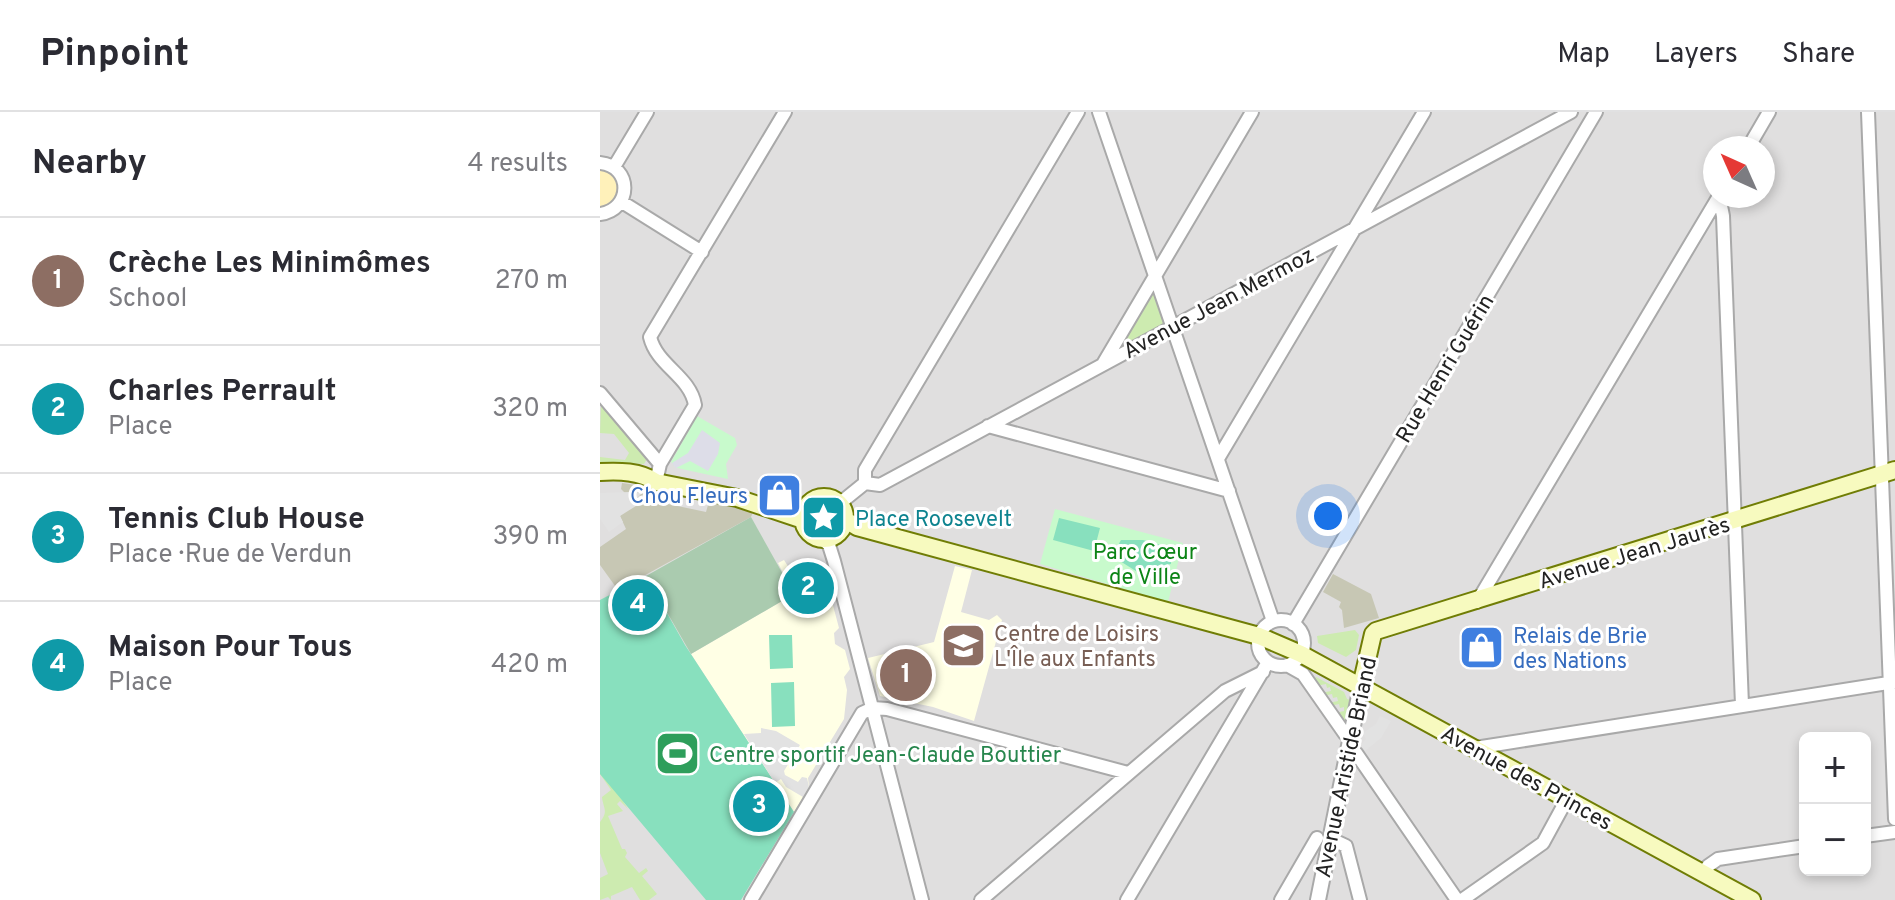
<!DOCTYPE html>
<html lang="en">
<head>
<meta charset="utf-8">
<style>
	:root { --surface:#fff; --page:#f7f7f7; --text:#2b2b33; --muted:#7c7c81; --line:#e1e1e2; --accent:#db2777 }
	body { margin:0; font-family:Overpass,sans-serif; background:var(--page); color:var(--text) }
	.controls { position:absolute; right:24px; bottom:24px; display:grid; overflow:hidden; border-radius:12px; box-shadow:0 4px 12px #0003 }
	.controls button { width:72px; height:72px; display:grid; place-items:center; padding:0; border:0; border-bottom:2px solid var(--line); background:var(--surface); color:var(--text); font:40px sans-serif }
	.compass { position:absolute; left:1103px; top:24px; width:72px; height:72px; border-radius:50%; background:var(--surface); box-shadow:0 4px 12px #0003; rotate:315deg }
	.you { position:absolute; left:728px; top:404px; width:28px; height:28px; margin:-20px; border:6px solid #fff; border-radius:50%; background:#1a73e8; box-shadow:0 0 0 12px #1a73e833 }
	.badge { display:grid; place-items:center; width:52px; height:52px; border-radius:50%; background:var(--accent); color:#fff; font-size:26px; font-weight:700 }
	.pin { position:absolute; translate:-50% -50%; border:4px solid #fff; box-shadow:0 2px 8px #0006 }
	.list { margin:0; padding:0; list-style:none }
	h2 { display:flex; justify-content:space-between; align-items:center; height:104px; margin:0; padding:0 32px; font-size:34px }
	h2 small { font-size:26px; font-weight:400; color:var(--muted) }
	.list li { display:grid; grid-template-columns:52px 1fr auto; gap:24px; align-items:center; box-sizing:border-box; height:128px; padding:0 32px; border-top:2px solid var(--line) }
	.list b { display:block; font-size:30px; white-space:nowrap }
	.list p { margin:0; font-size:26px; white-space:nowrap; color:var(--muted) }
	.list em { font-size:26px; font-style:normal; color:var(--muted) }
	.map { position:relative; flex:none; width:1295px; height:788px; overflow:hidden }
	header { display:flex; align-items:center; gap:48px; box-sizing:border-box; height:112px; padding:0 40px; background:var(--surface); border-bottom:2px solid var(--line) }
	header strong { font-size:38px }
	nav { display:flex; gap:44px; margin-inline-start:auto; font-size:28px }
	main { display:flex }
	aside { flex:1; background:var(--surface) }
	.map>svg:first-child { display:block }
</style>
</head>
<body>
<header>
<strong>Pinpoint</strong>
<nav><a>Map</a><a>Layers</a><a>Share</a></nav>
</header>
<main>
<aside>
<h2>Nearby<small>4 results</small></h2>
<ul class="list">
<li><span class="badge" style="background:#8d6e63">1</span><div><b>Crèche Les Minimômes</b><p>School</p></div><em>270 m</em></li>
<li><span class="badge" style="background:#0f9aa8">2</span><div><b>Charles Perrault</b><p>Place</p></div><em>320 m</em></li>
<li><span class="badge" style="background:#0f9aa8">3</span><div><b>Tennis Club House</b><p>Place · Rue de Verdun</p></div><em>390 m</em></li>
<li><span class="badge" style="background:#0f9aa8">4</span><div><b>Maison Pour Tous</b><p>Place</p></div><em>420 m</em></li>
</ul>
</aside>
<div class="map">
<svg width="1295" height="788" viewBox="0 0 1295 788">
	<rect width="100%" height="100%" fill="#f2efe9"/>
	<path fill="#e0dfdf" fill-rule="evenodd" d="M0,0H1295V788H0ZM1115,36H1163V84H1115ZM1205,626H1265V758H1205Z"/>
	<path fill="#ffffe5" d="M184,448L196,467L215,450L222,452L239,516L234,521L235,532L245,538L250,557L244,565L247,578L244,607L208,666L209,675L194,700L91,542L194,482L178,451Z
		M355,454L372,458L361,500L389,508L397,503L402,508L374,609L333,595L280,584L268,546L334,530Z"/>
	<path fill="#c7c7b4" d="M22,371L70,378L68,392L106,400L110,386L154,397L151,405L18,478L0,453V435L26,417L20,404L43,380L25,381L21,377Z
		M733,462L771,482L779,506L744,516L742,498L739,495L741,490L723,480Z"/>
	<path fill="#cdebb0" d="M555,180L566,212L534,230L527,228L525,223L549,182Z
		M1,293L47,347L44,352L0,350V345L25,348L29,341L14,322L0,321Z
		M755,518L759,523L756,538L746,545L718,531L717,524Z
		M716,565L744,580L747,587L751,588L746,615L735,601L744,599V595L740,596L739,592L730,594L728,591L738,589L737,585L733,586L732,582L723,584L721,581L731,579L730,575L727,576L726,572L716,574L712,568Z
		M0,653L28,697L20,689L17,692L23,699L8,704L22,737H25L27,741L25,745L39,761L46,756L48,759L42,764L57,782L49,788H40L32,775L11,784V788L8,785L0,788V766L8,762L0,741V710C9,699 3,696 2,685L11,678L0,662Z"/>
	<path fill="#fff1ba" d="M0,55L6,56L20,68L19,88L0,97Z"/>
	<path fill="#aacbaf" d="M151,405L194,482L91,542L46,464Z"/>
	<path fill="#c8facc" d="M97,304L135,326L137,333L126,352L128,367L77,356L71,350Z
		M455,397L583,431L568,490L440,452Z"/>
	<path fill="#88e0be" d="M459,406L500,416L494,439L453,428Z
		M521,428H543L571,436V452L542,457L539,461L512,444Z
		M46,464L85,533L194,700L141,788H106L0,662V488Z
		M169,523H192L193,556L170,557Z
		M194,570L195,614L172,615L171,571Z"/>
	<path fill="#e2e2e2" d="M30,380L31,389L44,382L47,387L20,404L23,410L9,420L0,407V381Z
		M780,604L791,609L781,626L765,639L761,633L766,627L763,621L776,612Z
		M161,616L176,619L200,633L184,659L185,663L198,670L202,665L207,666L209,675L203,685L186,675L181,667L175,671L144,622L161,621Z"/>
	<path fill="#dddde8" d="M102,318L120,331L118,342L108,359L90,349L76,356L72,351L88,341Z
		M210 406a14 14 0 1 1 28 0a14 14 0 1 1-28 0Z"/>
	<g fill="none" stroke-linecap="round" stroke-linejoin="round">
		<defs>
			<path id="minor" d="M499,0L673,509
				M1268,0L1295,707
				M1148,36L1169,0
				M0,51C33,54 32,98 0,102
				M14,55L47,0
				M1119,84L1123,104L1142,593
				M22,90L102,140
				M503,252L652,0
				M0,281L60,352
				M388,314L629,379
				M619,345L824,0
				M56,370L60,352L95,293C90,264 57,254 50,225L185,0
				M265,371L280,373L971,0
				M265,371V358L478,0
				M239,392L265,371
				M222,427L229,433L234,449L322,788
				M877,490L1119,84
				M658 531a23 23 0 1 1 46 0a23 23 0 1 1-46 0Z
				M693,512L996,0
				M687,553L703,562L745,622L751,624
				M875,636L1295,570
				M748,639L756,641L857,788
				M1265,724L1295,720
				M731,727L746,734L760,788
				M1103,761L1108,754L1118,747L1205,734
				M151,788L262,601L273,596L287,597L528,661
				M381,788L625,579L663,560
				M527,788L668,550
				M681,788L717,726
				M862,788L943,731L967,687"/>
			<path id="tertiary" d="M718,788L761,574"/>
			<path id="secondary" d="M0,360C19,359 40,359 56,370L137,386L203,408
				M203 406a21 21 0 1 1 42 0a21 21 0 1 1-42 0Z
				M244,407L257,415L659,524L701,542L1152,788
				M761,574L773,522L776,519L1295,358"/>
		</defs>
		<use href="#minor" stroke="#a9a9a9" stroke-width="16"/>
		<use href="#tertiary" stroke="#a9a9a9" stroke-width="18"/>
		<use href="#secondary" stroke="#707d05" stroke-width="20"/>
		<use href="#minor" stroke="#fff" stroke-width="12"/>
		<use href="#tertiary" stroke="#fff" stroke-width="14"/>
		<use href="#secondary" stroke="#f7fabf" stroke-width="16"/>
	</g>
	<defs>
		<symbol id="shop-square" viewBox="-11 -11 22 22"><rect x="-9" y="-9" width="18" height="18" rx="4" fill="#3f7fe0" stroke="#fff"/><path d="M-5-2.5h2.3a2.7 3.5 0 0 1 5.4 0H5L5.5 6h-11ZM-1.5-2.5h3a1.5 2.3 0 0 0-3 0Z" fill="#fff"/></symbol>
		<symbol id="sight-square" viewBox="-11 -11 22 22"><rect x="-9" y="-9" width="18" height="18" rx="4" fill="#0f9aa8" stroke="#fff"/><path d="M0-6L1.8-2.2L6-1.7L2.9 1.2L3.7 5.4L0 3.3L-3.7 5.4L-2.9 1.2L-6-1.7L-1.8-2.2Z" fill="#fff"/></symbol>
		<symbol id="school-square" viewBox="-11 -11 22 22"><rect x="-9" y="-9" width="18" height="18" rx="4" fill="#8d6e63" stroke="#fff"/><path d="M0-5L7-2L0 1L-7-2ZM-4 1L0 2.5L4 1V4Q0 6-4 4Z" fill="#fff"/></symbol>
		<symbol id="stadium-square" viewBox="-11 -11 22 22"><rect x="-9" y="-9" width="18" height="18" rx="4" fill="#2e9e5b" stroke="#fff"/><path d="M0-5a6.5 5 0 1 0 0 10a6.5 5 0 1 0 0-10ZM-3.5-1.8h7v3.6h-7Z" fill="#fff"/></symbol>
	</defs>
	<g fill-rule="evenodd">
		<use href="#shop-square" x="154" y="358" width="51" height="51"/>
		<use href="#sight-square" x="198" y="380" width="51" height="51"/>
		<use href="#school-square" x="338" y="508" width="51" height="51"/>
		<use href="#shop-square" x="856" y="510" width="51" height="51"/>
		<use href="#stadium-square" x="52" y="616" width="51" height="51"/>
	</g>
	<g text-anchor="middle" stroke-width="6" stroke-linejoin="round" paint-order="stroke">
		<g font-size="22" fill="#222" stroke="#fff">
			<text transform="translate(618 190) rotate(-28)" y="8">Avenue Jean Mermoz</text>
			<text transform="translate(844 256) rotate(-59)" y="8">Rue Henri Guérin</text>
			<text transform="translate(1034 440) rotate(-17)" y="8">Avenue Jean Jaurès</text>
			<text transform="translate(745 655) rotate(-78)" y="8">Avenue Aristide Briand</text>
			<text transform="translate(927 665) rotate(29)" y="8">Avenue des Princes</text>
		</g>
		<g font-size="22" fill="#366cbe" stroke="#fff" text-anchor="end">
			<text x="148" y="391">Chou Fleurs</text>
			<text x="913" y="531" text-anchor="start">Relais de Brie<tspan x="913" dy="25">des Nations</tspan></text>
		</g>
		<g font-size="22" fill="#0d838f" stroke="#fff" text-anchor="start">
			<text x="255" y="414">Place Roosevelt</text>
		</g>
		<g font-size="22" fill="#0c8416" stroke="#fff">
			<text x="545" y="447">Parc Cœur<tspan x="545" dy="25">de Ville</tspan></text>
		</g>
		<g font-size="22" fill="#785e54" stroke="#fff" text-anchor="start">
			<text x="394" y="529">Centre de Loisirs<tspan x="394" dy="25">L'Île aux Enfants</tspan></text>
		</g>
		<g font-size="22" fill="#27864d" stroke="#fff" text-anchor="start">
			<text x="109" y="650">Centre sportif Jean-Claude Bouttier</text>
		</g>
	</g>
</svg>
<div class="controls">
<button>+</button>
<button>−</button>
</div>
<svg class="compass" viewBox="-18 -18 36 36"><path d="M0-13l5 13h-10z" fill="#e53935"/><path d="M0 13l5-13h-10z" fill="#7c7c81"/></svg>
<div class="you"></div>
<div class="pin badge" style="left:306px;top:563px;background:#8d6e63">1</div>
<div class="pin badge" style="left:208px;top:476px;background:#0f9aa8">2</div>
<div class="pin badge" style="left:159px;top:694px;background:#0f9aa8">3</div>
<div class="pin badge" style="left:38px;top:493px;background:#0f9aa8">4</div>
</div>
</main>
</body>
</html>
